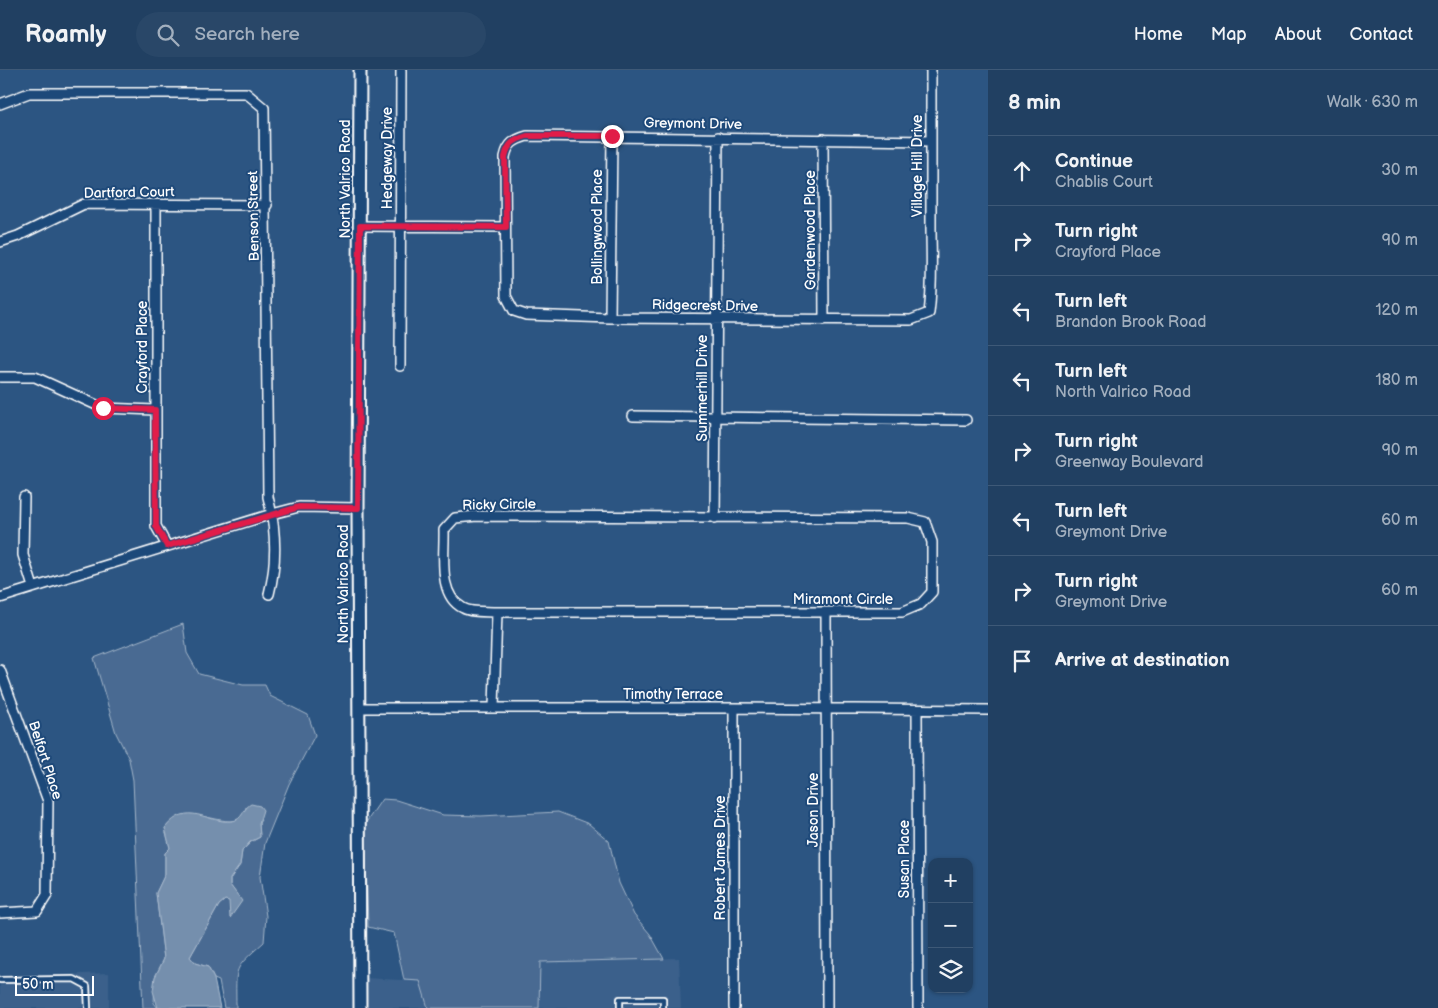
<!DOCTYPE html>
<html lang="en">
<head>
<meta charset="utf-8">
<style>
	:root { --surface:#214062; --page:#294768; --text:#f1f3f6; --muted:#a2afbe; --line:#3e5977 }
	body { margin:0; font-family:"Balsamiq Sans",sans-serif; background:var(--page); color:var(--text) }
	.controls { position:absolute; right:15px; bottom:15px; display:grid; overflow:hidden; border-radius:10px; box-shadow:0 1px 4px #0004 }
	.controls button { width:45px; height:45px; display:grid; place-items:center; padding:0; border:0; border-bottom:1px solid var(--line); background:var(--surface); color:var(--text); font:25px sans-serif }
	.scale { position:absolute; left:15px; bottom:12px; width:79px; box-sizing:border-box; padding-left:5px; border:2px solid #fff; border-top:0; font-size:14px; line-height:18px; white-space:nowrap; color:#fff; -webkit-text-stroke:4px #1f4a7a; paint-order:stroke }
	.stop { position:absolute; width:15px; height:15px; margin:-11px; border:4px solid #e11d48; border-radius:50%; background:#fff }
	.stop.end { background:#e11d48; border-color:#fff; box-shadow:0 1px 5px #0008 }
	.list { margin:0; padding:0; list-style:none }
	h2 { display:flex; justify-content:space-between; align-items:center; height:65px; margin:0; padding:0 20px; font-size:21px }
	h2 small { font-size:16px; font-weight:400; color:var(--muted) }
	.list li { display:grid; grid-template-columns:32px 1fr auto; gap:15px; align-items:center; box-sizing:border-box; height:70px; padding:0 20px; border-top:1px solid var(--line) }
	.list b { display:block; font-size:19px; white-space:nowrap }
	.list p { margin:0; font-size:16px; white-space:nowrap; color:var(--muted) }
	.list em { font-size:16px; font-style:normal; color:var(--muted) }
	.icon { flex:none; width:28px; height:28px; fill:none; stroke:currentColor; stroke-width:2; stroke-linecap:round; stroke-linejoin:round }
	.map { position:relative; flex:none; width:988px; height:938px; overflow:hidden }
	header { display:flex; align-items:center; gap:30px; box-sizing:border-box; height:70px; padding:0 25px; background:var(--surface); border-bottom:1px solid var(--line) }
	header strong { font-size:24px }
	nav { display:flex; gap:28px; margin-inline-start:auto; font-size:18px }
	.search { width:350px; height:45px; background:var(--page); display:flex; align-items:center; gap:12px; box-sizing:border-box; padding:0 18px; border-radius:28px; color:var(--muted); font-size:19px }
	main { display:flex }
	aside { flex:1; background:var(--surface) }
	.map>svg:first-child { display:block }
</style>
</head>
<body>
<header>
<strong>Roamly</strong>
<div class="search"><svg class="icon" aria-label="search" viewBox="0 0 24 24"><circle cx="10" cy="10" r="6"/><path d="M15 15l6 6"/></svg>Search here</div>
<nav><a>Home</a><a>Map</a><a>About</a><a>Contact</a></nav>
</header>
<main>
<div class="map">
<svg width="988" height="938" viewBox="0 0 988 938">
	<rect width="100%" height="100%" fill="#2c5582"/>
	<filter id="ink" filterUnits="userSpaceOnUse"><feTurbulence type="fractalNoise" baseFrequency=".02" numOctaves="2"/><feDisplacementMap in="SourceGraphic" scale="10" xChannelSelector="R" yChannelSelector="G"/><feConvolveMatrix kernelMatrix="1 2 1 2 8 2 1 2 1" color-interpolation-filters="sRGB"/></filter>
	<g filter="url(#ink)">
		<path fill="#3b618b" d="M679,888L681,938H539L540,892Z
			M109,903V938H0V907Z
			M364,908L420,911L428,938H364Z"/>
		<path fill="#486b92" stroke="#a4b5c8" d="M183,554L187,583L199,604L243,615H265L270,626L308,645L315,665L289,714L265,773L260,807L266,846L264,872C232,901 236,895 236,938H224L219,911L214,909L208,897L195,893L190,887L219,835L225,830L241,831L230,815V809L240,795L242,781L251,772L260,767L259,753L261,750L246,737C245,740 243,745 240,748C226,760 188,730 165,758L170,778L165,783V804L156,823L164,889L155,907L154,933L158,938H143L133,710L129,689L116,663L94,588Z
			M382,729L396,730L443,745L481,746L558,742L589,754L609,771L619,813L634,845L650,864L664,889L540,892L539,938H428L420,911L404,910L394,863L368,857L365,754Z"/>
		<path fill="#748fad" stroke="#acbcce" d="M251,734L260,736L263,740L259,753L260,767L250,772L242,781L240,795L230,809V815L242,831L230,848L229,831L225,830L219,835L190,887L195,893L208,897L214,909L220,938H158L153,921L155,907L164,889L156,823L165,804V783L170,778L165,758C188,729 207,754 232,751C243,750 243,738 251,734Z"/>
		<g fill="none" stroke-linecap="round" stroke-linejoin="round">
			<defs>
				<path id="service" d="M0,910L74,909L87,916L88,938
					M620,938V929H663V938"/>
				<path id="minor" d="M0,34L29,23H246L264,38L268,427C276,459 277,493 269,524
					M823,69L824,250
					M931,71L527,66C514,70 508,73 505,87L506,226L514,241L526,245L610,248L911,250L929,243C933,214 931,184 931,155C931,103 931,52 931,0
					M156,135V456L167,476
					M360,156L505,157
					M0,172L18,166L84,134L267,135
					M610,248L612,66
					M400,296L401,0
					M0,307H35L103,338L155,340
					M633,346L966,350
					M24,427L23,485L33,517
					M477,446L908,448L925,452L932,472V522L921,534L902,542H497C487,541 471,543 463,538C437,525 445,484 444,460L455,448Z
					M715,448L718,67
					M0,528L272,444L299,437L358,438
					M826,543L827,938
					M0,600L48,731L47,825L37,841L0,843
					M494,637L497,542
					M359,638H734L988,640
					M734,638V938
					M917,640L918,938"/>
				<path id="tertiary" d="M360,938L358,438L360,0"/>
			</defs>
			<use href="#service" stroke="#fff" stroke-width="8"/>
			<use href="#minor" stroke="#fff" stroke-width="12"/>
			<use href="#tertiary" stroke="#fff" stroke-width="15"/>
			<use href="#service" stroke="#1f4a7a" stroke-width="4.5"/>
			<use href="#minor" stroke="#1f4a7a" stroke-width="9"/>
			<use href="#tertiary" stroke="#1f4a7a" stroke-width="11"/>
		</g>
	</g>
	<g fill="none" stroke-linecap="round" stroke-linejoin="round" filter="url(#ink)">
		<path stroke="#e11d48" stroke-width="6" d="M103,338L155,340L156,456L167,476L299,437L358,438L360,156L506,157L505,87C508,73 514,70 527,66H612"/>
	</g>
	<g text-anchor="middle" stroke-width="4" stroke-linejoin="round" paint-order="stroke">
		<g font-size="14" fill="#fff" stroke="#1f4a7a">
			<text transform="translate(693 53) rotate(1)" y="5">Greymont Drive</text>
			<text transform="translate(387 88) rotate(-90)" y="5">Hedgeway Drive</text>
			<text transform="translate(917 96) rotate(-90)" y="5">Village Hill Drive</text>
			<text transform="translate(345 109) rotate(-90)" y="5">North Valrico Road</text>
			<text transform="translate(129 122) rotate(-1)" y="5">Dartford Court</text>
			<text transform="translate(253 146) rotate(-91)" y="5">Benson Street</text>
			<text transform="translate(597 157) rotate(-90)" y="5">Bollingwood Place</text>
			<text transform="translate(810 160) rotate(-90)" y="5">Gardenwood Place</text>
			<text transform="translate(705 235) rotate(1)" y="5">Ridgecrest Drive</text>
			<text transform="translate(142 277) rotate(-90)" y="5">Crayford Place</text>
			<text transform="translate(702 318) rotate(-90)" y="5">Summerhill Drive</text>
			<text transform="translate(499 434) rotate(-1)" y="5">Ricky Circle</text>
			<text transform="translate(343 514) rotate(-90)" y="5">North Valrico Road</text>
			<text x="843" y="534">Miramont Circle</text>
			<text x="673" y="629">Timothy Terrace</text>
			<text transform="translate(46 690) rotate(72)" y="5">Belfort Place</text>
			<text transform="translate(813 740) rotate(-90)" y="5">Jason Drive</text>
			<text transform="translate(720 788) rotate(-90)" y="5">Robert James Drive</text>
			<text transform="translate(904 789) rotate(-90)" y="5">Susan Place</text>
		</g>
	</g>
</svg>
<div class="controls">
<button>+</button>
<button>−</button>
<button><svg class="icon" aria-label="layers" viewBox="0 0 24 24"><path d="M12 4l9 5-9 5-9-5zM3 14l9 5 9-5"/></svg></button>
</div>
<div class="scale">50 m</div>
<div class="stop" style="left:103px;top:338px"></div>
<div class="stop end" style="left:612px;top:66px"></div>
</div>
<aside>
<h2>8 min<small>Walk · 630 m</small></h2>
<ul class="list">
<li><svg class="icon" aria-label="ahead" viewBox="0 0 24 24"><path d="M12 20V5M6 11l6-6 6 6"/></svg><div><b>Continue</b><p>Chablis Court</p></div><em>30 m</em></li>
<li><svg class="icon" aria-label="right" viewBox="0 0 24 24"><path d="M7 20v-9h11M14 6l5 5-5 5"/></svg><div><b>Turn right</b><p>Crayford Place</p></div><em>90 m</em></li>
<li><svg class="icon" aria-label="left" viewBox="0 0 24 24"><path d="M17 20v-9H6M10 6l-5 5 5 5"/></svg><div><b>Turn left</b><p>Brandon Brook Road</p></div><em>120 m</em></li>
<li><svg class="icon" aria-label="left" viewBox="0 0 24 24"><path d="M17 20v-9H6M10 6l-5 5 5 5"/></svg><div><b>Turn left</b><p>North Valrico Road</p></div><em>180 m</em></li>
<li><svg class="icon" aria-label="right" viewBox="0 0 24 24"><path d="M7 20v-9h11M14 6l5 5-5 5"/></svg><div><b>Turn right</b><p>Greenway Boulevard</p></div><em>90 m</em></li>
<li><svg class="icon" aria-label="left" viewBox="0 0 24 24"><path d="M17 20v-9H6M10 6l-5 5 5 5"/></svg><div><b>Turn left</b><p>Greymont Drive</p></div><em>60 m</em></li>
<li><svg class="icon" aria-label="right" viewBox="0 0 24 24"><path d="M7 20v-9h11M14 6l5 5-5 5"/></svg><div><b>Turn right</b><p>Greymont Drive</p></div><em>60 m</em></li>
<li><svg class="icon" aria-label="arrive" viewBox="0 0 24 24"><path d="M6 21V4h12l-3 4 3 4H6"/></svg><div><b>Arrive at destination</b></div></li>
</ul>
</aside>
</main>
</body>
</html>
